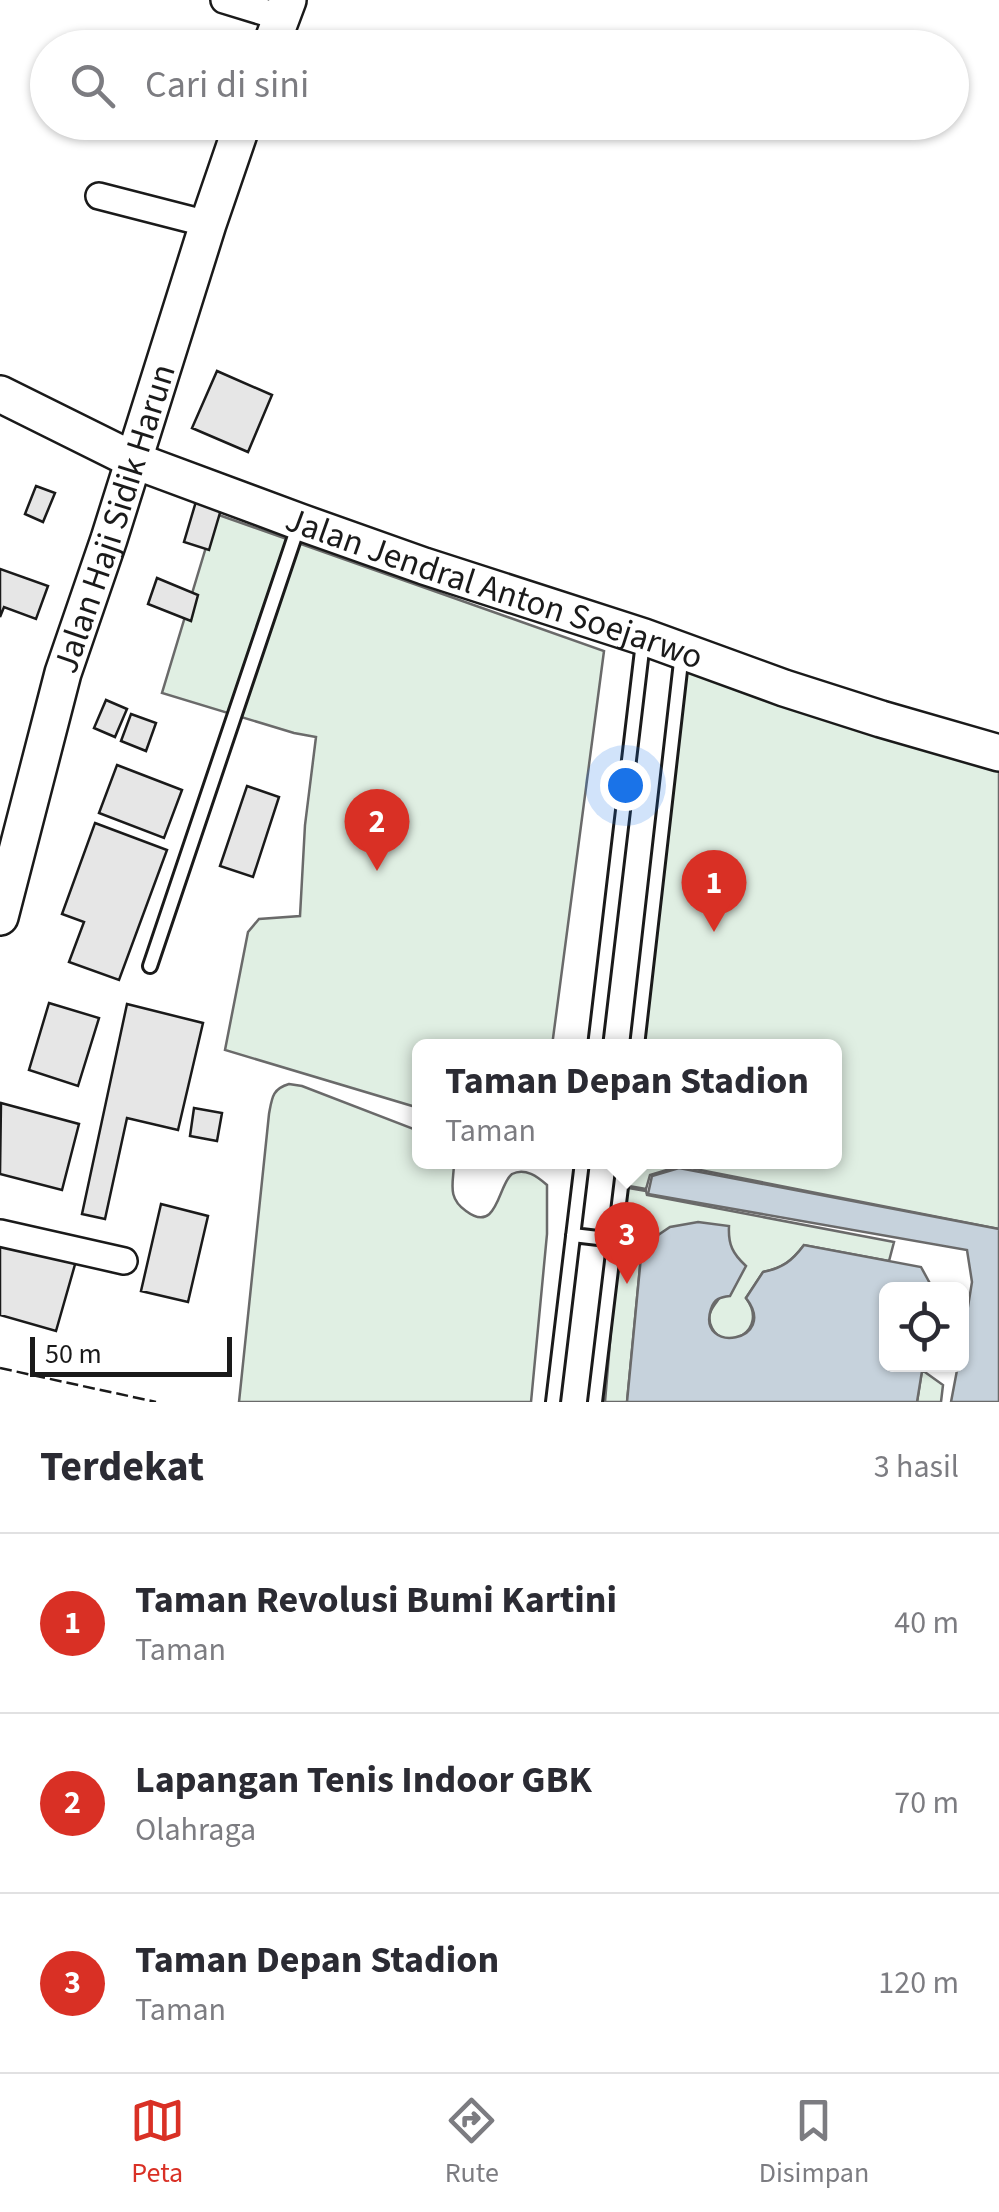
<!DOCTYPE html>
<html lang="id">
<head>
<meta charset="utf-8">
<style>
	:root { --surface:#fff; --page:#f2f2f3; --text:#2b2b33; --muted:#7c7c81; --line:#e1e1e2; --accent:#d93025 }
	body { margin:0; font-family:"Source Sans 3",sans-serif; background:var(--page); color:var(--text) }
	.controls { position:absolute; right:30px; bottom:30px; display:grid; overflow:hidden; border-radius:15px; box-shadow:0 2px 8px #0004 }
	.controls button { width:90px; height:90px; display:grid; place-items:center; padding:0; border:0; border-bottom:2px solid var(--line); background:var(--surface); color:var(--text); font:50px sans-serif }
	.scale { position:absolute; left:30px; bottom:25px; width:202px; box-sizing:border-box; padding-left:10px; border:5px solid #1a1a1a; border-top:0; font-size:28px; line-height:35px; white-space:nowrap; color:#1a1a1a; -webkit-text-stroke:8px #fff; paint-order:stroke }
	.you { position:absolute; left:625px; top:785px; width:35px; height:35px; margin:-25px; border:8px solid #fff; border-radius:50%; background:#1a73e8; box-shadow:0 0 0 15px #1a73e833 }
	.badge { display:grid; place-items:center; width:65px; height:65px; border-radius:50%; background:var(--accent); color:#fff; font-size:32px; font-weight:700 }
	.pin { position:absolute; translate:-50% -82px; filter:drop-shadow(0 2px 5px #0008) }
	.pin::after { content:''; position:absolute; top:52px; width:35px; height:30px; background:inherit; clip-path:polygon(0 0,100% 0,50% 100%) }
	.popup { position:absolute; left:412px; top:1039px; width:430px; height:130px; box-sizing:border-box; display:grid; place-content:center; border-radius:15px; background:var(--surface); filter:drop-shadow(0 2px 8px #0005); font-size:32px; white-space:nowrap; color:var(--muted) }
	.popup b { font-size:38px; color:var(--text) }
	.popup::after { content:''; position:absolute; left:50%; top:100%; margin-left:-20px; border:20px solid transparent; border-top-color:var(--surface) }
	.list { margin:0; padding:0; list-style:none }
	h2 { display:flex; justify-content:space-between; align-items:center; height:130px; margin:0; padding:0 40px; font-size:42px }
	h2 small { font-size:32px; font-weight:400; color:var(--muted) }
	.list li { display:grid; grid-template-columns:65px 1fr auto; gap:30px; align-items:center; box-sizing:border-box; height:180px; padding:0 40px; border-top:2px solid var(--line) }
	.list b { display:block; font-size:38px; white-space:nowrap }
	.list p { margin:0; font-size:32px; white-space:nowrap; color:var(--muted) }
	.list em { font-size:32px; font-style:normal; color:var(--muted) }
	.icon { flex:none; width:55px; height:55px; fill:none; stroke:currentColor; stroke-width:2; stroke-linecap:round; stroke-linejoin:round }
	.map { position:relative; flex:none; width:999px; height:1402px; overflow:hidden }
	.search { position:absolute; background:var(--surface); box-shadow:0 2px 8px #0004; left:30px; right:30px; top:30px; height:110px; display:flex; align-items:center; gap:25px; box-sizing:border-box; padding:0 35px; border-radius:55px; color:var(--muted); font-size:38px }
	.sheet { height:670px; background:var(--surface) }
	nav { display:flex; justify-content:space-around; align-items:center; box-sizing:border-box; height:140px; border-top:2px solid var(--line); background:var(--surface); font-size:28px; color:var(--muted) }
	nav a { display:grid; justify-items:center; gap:5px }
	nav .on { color:var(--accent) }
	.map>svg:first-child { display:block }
</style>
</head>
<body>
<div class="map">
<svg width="999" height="1402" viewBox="0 0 999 1402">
	<rect width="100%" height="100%" fill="#fff"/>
	<path fill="#e0efe3" stroke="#6a6a6a" stroke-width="2.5" d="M216,514L604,651L552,1046H420L419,1108L225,1050L248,932L259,919L300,916L305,825L316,737L294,733L162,693Z
		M684,654L999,756V1229L680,1166L650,1175L646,1189L623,1185L625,1162H834V1046H639Z
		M289,1084L302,1086L419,1131L420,1162H454C454,1182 446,1197 466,1211C498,1235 498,1184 512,1174C525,1167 538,1177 547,1185V1234L531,1402H239L269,1114C272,1098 272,1089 289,1084Z
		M623,1187L646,1191L647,1195L894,1242L889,1261L804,1245C792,1261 782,1268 763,1272L746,1298C770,1330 725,1354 712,1328C704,1312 716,1305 722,1294C729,1283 731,1268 735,1256L728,1242V1227L642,1246L627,1402H605Z
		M922,1370L943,1385L941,1402H917Z"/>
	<path fill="#c6d2dc" stroke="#6a6a6a" stroke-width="2.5" d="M679,1168L999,1229V1402H951L958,1365L962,1364V1343L972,1282L967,1250L648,1194L652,1176Z
		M698,1222L729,1226C728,1245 733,1254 746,1266L730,1296C720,1297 714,1299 711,1309C696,1355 780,1342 746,1298L763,1272C783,1268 792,1261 804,1245L921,1267L933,1289L886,1290V1364L923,1365L917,1402H627L642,1246L670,1227Z"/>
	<path fill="#e6e6e6" stroke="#1a1a1a" stroke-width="2.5" d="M217,371L272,395L248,452L192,428Z
		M36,486L55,493L43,522L25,514Z
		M197,498L222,506L209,550L184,542Z
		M0,569L48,586L36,619L4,607L0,617Z
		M157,578L198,595L191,621L148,604Z
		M106,700L127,709L115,737L94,728Z
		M131,714L156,723L146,751L121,741Z
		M117,765L182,790L164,838L99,813Z
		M247,786L279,797L253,877L220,866Z
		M95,823L167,850L119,980L69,962L84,922L62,914Z
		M49,1003L99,1018L78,1086L29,1070Z
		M127,1004L203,1023L178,1130L127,1118L105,1219L82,1214Z
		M1,1103L79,1124L62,1190L0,1174Z
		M194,1108L222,1113L217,1141L190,1136Z
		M161,1204L208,1216L188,1302L141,1291Z
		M0,1242L76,1261L56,1331L0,1315Z"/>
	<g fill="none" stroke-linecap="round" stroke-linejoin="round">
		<defs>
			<path id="lane" d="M150,966L299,524
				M595,1046L643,642
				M637,1046L682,653
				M573,1235L615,1240
				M553,1402L582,1162
				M595,1402L624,1162"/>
			<path id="street" d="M224,0L280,17
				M99,196L208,224
				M0,1233L124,1261"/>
			<g id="secondary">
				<path d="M270,48L288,0"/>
				<path id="s1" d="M0,394L133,460L300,522L424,566L644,637L784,688L881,719L999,753"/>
				<path id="s2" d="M0,917L63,673L109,539L208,224L243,122"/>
			</g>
		</defs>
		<use href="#lane" stroke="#1a1a1a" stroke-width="18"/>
		<use href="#street" stroke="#1a1a1a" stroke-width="30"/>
		<use href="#secondary" stroke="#1a1a1a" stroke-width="40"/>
		<use href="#lane" stroke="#fff" stroke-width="12"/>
		<use href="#street" stroke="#fff" stroke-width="25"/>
		<use href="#secondary" stroke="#fff" stroke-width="35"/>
		<path stroke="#1a1a1a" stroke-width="2.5" stroke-dasharray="12 5" stroke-linecap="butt" d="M0,1368L156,1402"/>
	</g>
	<g text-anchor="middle" stroke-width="8" stroke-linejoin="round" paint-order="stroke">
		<g font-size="35" fill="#1a1a1a" stroke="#fff">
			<text dy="12" stroke="none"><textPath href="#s2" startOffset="415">Jalan Haji Sidik Harun</textPath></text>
			<text dy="12" stroke="none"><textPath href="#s1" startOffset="532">Jalan Jendral Anton Soejarwo</textPath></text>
		</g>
	</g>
</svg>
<div class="controls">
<button><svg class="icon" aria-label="locate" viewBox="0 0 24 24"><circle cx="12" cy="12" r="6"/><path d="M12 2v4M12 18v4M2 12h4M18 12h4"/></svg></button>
</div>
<div class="scale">50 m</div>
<div class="you"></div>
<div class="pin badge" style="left:714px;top:932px">1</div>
<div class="pin badge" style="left:377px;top:871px">2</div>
<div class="pin badge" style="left:627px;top:1284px">3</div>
<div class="popup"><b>Taman Depan Stadion</b>Taman</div>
<div class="search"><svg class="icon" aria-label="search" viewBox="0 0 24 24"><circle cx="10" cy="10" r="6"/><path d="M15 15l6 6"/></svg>Cari di sini</div>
</div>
<section class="sheet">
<h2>Terdekat<small>3 hasil</small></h2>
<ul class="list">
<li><span class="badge">1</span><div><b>Taman Revolusi Bumi Kartini</b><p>Taman</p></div><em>40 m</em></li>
<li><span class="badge">2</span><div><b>Lapangan Tenis Indoor GBK</b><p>Olahraga</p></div><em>70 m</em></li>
<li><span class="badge">3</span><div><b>Taman Depan Stadion</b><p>Taman</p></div><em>120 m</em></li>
</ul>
</section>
<nav>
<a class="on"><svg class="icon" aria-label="map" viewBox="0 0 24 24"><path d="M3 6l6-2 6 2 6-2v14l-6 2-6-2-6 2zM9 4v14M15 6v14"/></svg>Peta</a>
<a><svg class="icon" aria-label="directions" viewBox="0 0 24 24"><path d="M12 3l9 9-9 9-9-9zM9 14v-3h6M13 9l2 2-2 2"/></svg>Rute</a>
<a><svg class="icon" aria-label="saved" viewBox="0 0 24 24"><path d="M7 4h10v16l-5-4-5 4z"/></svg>Disimpan</a>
</nav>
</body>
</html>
